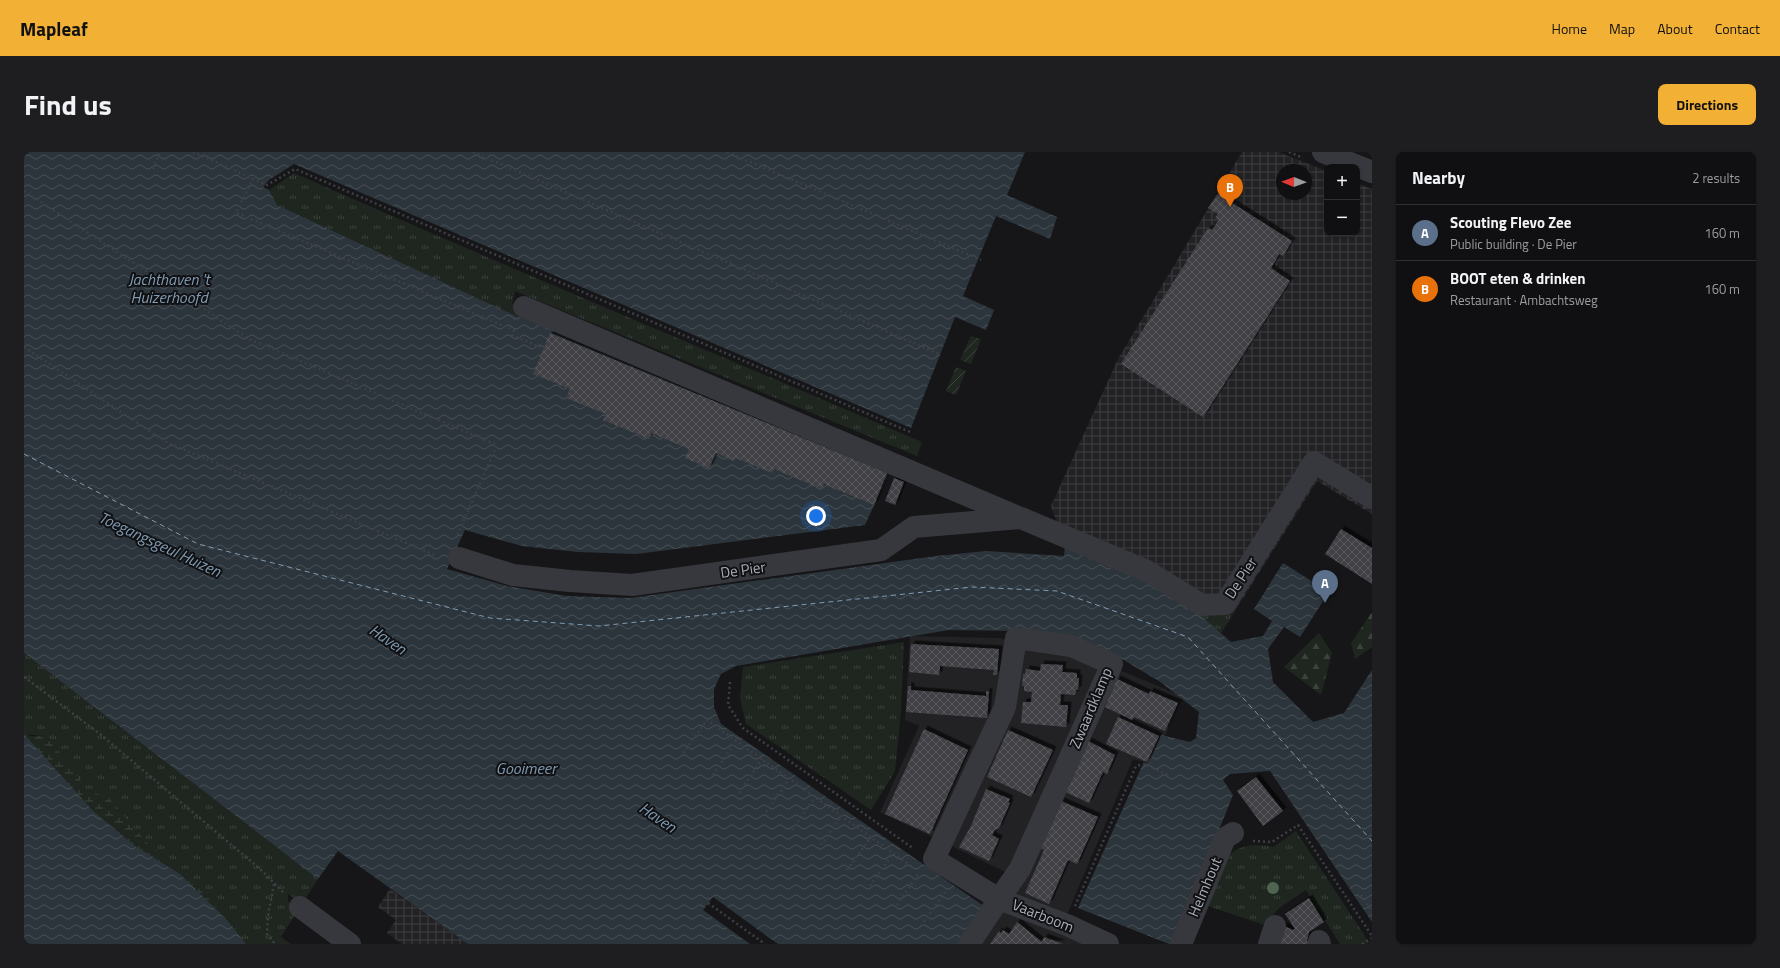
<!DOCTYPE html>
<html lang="en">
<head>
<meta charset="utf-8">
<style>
	:root { --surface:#101012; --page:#1e1e20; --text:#f1f3f6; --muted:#9c9d9f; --line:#303032; --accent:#f2b134 }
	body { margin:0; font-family:"Titillium Web",sans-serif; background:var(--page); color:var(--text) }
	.controls { position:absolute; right:12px; top:12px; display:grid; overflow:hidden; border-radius:8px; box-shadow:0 1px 3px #0004 }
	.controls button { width:36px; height:36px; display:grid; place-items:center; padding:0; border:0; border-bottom:1px solid var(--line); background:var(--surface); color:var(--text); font:20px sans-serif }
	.compass { position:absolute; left:1252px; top:12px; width:36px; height:36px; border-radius:50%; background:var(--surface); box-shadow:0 1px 3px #0004; rotate:271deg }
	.you { position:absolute; left:792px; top:364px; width:14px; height:14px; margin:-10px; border:3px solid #fff; border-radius:50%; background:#1a73e8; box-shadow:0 0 0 6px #1a73e833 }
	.badge { display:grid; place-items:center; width:26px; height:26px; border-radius:50%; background:var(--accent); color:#fff; font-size:13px; font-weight:700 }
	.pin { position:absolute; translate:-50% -33px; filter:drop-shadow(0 1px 2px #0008) }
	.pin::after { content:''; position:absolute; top:21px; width:14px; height:12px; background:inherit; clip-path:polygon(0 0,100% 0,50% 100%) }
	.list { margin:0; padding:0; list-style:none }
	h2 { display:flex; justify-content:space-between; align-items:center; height:52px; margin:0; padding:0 16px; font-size:17px }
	h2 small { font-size:13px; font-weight:400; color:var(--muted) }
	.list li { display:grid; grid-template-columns:26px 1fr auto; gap:12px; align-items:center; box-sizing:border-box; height:56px; padding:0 16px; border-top:1px solid var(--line) }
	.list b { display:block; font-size:15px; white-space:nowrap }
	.list p { margin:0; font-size:13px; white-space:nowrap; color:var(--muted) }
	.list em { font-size:13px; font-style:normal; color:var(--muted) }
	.map { position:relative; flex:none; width:1348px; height:792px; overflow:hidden; border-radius:8px }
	header { display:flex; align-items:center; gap:24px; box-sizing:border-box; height:56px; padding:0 20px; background:var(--accent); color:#111 }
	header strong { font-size:19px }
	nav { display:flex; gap:22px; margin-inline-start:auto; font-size:14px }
	.intro { display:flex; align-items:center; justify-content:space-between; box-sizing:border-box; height:96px; padding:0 24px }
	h1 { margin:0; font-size:28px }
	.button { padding:10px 18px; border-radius:8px; background:var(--accent); color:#111; font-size:14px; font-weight:700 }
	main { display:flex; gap:24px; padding:0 24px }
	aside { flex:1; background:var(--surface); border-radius:8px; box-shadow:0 1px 3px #0004 }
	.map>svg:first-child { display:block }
</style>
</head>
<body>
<header>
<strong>Mapleaf</strong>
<nav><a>Home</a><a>Map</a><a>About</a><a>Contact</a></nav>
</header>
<div class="intro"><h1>Find us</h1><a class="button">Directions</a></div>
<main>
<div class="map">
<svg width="1348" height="792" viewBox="0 0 1348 792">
	<defs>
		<pattern id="industrial-grid" width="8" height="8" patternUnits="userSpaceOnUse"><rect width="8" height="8" fill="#222225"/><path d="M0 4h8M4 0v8" fill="none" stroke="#3f3f43"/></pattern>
		<pattern id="grass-tufts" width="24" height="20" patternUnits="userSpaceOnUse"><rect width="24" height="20" fill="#1e261f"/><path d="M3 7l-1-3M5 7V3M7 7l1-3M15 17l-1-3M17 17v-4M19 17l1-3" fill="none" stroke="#3c433d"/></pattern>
		<pattern id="forest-firs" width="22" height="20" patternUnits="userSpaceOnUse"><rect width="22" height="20" fill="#1e261f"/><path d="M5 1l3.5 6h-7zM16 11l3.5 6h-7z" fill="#3c433d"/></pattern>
		<pattern id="wetland-marsh" width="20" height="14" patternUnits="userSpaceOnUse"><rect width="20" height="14" fill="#1e261f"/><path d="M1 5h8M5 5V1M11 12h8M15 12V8" fill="none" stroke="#3c433d"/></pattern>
		<pattern id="garden-furrows" width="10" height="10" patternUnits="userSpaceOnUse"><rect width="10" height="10" fill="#1e261f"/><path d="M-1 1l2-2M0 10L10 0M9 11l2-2" fill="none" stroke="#3c433d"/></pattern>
		<pattern id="water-waves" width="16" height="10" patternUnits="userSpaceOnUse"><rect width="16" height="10" fill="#2c353c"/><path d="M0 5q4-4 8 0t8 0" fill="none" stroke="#485056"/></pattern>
		<pattern id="building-cross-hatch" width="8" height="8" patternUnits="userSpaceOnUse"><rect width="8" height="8" fill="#404145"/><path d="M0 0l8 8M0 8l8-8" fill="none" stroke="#595a5e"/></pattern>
		<filter id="shadow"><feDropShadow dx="3.5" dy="-3.5" stdDeviation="0" flood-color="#0009"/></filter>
	</defs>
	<rect width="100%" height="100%" fill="#161618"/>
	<path fill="#222225" d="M886,484L975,486L1057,502L1158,544L1131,608L1120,610L1109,607L1036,779L1073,792H945L996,727L856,660L895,574L881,568Z"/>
	<path fill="url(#industrial-grid)" fill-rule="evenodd" d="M1218,0H1254L1303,19V81H1333V31L1348,37V362L1293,329L1197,481L1041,394L1027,354L1094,207ZM1258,18H1282V42H1258Z
		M366,737L444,792H378L363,781L372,768L354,755Z"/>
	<path fill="url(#grass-tufts)" d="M270,21C478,113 688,200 898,290L893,304L491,139L488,152L495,155L492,164L253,53L245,38Z
		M1213,455L1197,481L1174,461L1193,463Z
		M880,490L877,559L871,619L847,658L722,572L716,546L719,515Z
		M0,501L294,727L278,752L264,742V749L274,758L257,785L267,792H222L38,619L44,610L21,584L0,582Z
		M1272,679L1339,781L1345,792H1316L1282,738L1255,756L1240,773L1181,753C1197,715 1199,686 1249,695Z"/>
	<path fill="url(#forest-firs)" d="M1348,460V495L1331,507L1327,491Z
		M1295,481L1308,501L1297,543L1260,515Z"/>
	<path fill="url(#wetland-marsh)" d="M0,578L6,584H21L44,610L63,638L85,646L124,692L157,718L213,776H200L75,667L0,587Z"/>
	<path fill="url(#garden-furrows)" d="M947,184L957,187L947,212L936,208Z
		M932,215L942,219L932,243L922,239Z"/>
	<path fill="url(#water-waves)" d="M0,0H1001L983,43L1033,65L1026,87L972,64L939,144L970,158L962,178L931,165L887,276L270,12L245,28L239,35L245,38L253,53L492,164L530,176L866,319L841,373L612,402L554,400L498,394L441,378L423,417L483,434L543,444L606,446L912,404L962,399L1040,404L1041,394L1104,420L1157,447L1207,490L1239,484L1248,469L1230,457L1259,411L1305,440L1276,485L1260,475L1244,497L1249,530L1289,570L1320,561L1348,518V770L1246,619L1206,622L1199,628L1209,643L1149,792H1145L1054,756L1118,614L1125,609L1137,583L1166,590L1172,586L1175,560L1135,529L1093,504L999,479L925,478L712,514L697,522L690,537V555L697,572L964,757L938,792H444L314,699L294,727L0,501Z
		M0,582L69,659L111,694L156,722L202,767L222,792H0Z"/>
	<path fill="#161618" d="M689,745L754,792H726L679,758Z"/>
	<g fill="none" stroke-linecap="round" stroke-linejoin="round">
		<path stroke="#7f9bb3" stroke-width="1" stroke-dasharray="5 4" stroke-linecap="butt" d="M0,302L174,392L466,466L575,474L948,435L1033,439L1164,485L1348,689"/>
	</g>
	<path fill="url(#building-cross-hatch)" filter="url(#shadow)" d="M1194,42L1268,89L1259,104L1255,102L1247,116L1266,129L1179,265L1097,212L1184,76L1188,78L1195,68L1191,66L1194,62L1184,56Z
		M526,181L863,321L850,353L800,332L798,337L750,317L748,321L712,306L710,309L692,301L685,316L661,306L665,297L627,281L625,287L579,268L582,262L542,246L546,237L509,222Z
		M870,326L880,330L871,353L861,349Z
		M1317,377L1348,396V432L1301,402Z
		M887,492L975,497L973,523H969L970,518L916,514L915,523L885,520Z
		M1017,512L1039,513L1038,520L1053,521V526H1055L1054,538H1052L1051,543L1037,542L1036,553H1044L1042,575L997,571L999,550H1007L1008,540L1000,539V534H998L999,522H1001L1002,517L1016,519Z
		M1093,527L1125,542L1126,539L1154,551L1141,579L1110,565L1108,568L1081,555Z
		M884,534H887V538L962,544V539L965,540L963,566L882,560Z
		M1094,565L1135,584L1123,610L1082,592Z
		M900,577L944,598L906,682L861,662Z
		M984,578L1029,598L1007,645L963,625Z
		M1064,589L1091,603L1083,622L1079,620L1065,651L1041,640Z
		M1232,625L1259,659L1239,674L1213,639Z
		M962,637L986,647L984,650L986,651L975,676L971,678L968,683L975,687L965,709L935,695L947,674Z
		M1037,649L1074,665L1053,712L1044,708L1025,752L1001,741L1020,698L1016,696Z
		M1285,746L1300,770L1285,780L1283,789L1289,792H1254L1260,774L1269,778L1271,777L1261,762Z
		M993,770L1018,790L1020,785L1039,792H966L975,779L977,781L979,778L985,782Z"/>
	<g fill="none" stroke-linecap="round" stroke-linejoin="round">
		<path stroke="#3d3f44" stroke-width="2.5" stroke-dasharray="2 3" stroke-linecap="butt" d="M169,0L243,33L271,17L886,280
			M449,0L917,203
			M703,0L957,108
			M1265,0L1279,6
			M129,17L136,0
			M229,26L212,61L490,178L491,175
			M0,39L227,188L473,293L432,386
			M490,178L488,183L520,197
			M0,195L142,290L413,404
			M0,525L76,582L236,717L261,742
			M706,530L704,553L719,576L890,697
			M659,601L683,568L890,716
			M689,623L712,589
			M715,641L738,607
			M742,660L765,627
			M768,678L791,645
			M1229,689L1248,690L1274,673L1348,784
			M794,697L817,664
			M823,718L847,685
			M250,732L244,763L243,782L251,792
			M846,734L869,701
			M1337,743L1348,759
			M684,751L741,792
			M873,753L895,721
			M1051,754L1112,614L1121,612L1146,624
			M897,774L921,740
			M1338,792L1348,786"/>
		<path stroke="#37383d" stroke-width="22" d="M1299,0L1348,20
			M500,155L994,365
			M435,406L489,423L546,429L608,433L857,398L890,375L997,366L1123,419L1178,453L1201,452L1290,310L1348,346
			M992,486L1047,494L1088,512L996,717L975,747L910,707L981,555Z
			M276,755L326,792
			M1295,789L1296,792
			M945,792L975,747L1043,773L1084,792
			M1157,792L1201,686L1209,681
			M1245,792L1251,774"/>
	</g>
	<circle fill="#506452" cx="1249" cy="736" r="6"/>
	<g text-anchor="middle" stroke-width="4" stroke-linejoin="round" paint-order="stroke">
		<g font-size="15" fill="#a8adb8" stroke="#111113">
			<text transform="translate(719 418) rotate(-8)" y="5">De Pier</text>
			<text transform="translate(1217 426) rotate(-57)" y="5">De Pier</text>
			<text transform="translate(1067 556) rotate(-67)" y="5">Zwaardklamp</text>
			<text transform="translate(1181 735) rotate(-67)" y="5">Helmhout</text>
			<text transform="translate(1019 764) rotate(22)" y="5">Vaarboom</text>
		</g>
		<g font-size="16" font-style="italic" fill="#7f9bb3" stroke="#111113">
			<text x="145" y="133">Jachthaven 't<tspan x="145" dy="18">Huizerhoofd</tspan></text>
			<text transform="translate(136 392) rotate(25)" y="6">Toegangsgeul Huizen</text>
			<text transform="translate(364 487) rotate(34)" y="6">Haven</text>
			<text x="502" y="622">Gooimeer</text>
			<text transform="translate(634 665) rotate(34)" y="6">Haven</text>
		</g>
	</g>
</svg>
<div class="controls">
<button>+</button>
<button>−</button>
</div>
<svg class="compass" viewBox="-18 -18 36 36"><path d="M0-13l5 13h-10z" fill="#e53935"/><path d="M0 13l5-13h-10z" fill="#9c9d9f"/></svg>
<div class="you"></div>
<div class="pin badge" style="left:1301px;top:451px;background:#5c6f8a">A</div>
<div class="pin badge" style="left:1206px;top:55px;background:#e8710a">B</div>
</div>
<aside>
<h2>Nearby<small>2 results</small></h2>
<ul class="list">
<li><span class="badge" style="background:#5c6f8a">A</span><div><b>Scouting Flevo Zee</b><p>Public building · De Pier</p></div><em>160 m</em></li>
<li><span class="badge" style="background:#e8710a">B</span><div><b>BOOT eten &amp; drinken</b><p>Restaurant · Ambachtsweg</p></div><em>160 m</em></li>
</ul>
</aside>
</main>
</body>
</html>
